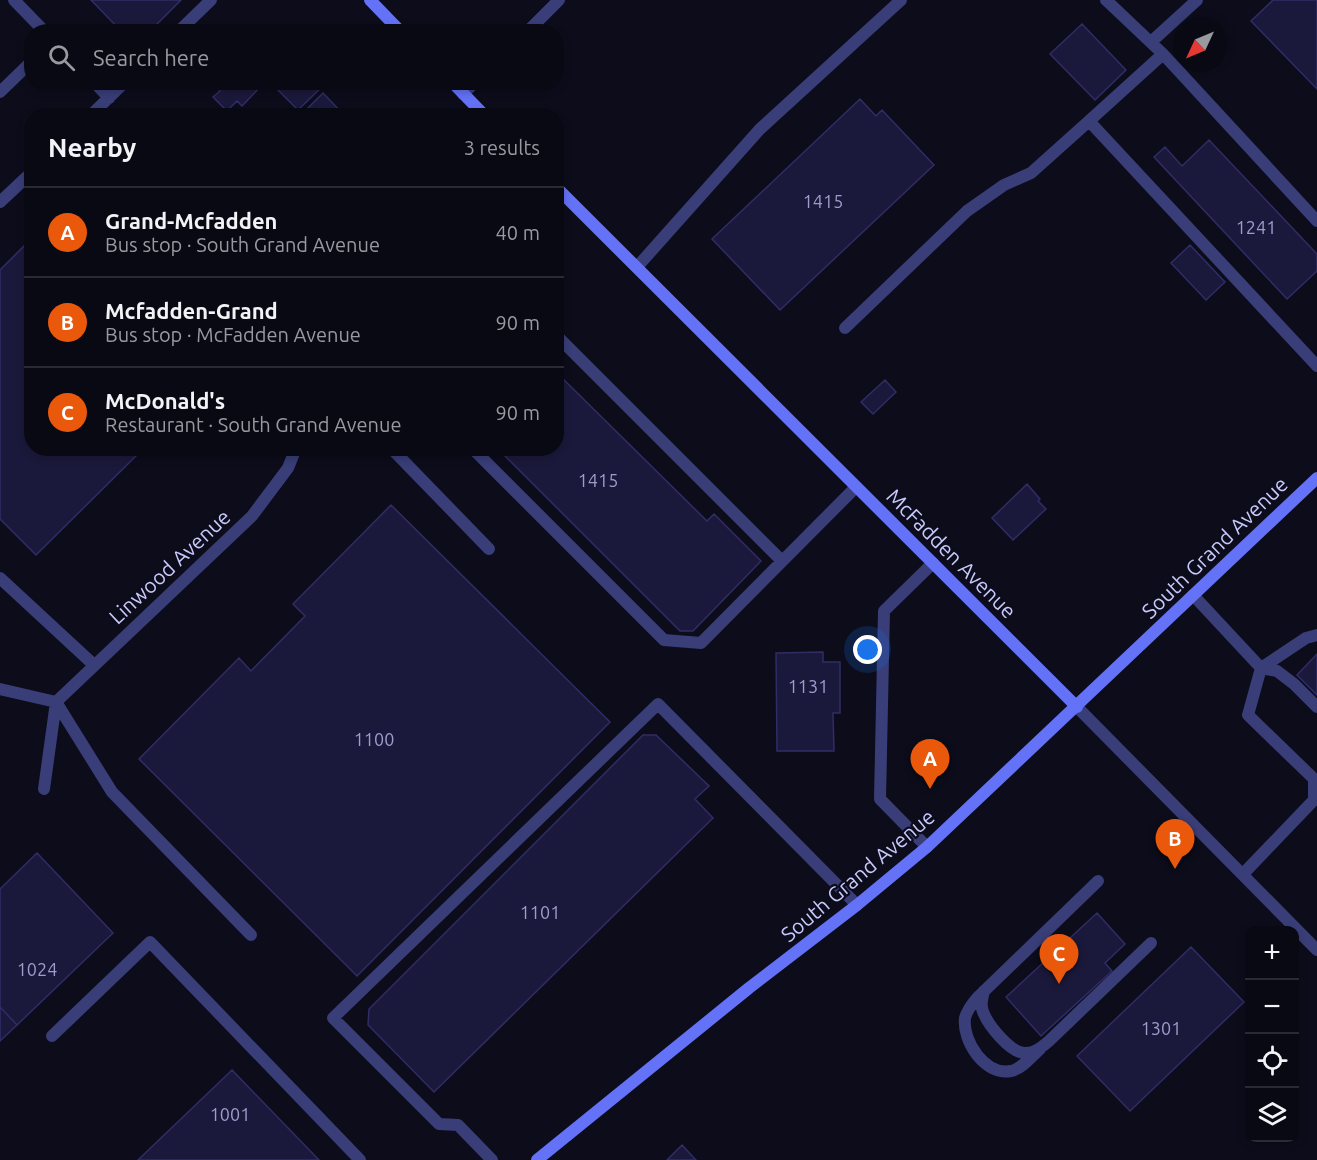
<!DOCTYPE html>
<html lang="en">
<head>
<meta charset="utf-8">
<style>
	:root { --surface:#090914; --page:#12121d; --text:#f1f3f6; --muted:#999aa0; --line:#292a34; --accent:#ea580c }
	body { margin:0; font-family:Ubuntu,sans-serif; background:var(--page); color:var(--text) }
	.controls { position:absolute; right:18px; bottom:18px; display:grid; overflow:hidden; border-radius:12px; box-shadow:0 3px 9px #0003 }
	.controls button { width:54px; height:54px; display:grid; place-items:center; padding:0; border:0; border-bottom:2px solid var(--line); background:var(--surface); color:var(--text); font:30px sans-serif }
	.compass { position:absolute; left:1173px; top:18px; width:54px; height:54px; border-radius:50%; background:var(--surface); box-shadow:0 3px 9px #0003; rotate:226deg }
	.you { position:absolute; left:868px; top:650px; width:21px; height:21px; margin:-15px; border:4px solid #fff; border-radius:50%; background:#1a73e8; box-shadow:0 0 0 9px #1a73e833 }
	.badge { display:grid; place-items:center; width:39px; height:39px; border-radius:50%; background:var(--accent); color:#fff; font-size:20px; font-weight:700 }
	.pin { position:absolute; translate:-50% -50px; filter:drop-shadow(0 2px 3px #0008) }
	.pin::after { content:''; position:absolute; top:32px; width:21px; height:18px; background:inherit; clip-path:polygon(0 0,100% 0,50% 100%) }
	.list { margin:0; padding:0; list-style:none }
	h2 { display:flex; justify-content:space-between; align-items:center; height:78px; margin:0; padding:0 24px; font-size:26px }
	h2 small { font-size:20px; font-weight:400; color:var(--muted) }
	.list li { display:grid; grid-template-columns:39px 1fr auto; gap:18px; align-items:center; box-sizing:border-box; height:90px; padding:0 24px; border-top:2px solid var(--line) }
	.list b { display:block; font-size:22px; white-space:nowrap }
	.list p { margin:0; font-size:20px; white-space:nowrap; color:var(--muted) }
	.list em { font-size:20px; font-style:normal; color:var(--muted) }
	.icon { flex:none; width:33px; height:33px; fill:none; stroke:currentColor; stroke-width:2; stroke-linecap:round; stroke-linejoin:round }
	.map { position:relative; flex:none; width:1317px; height:1160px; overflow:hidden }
	.search { position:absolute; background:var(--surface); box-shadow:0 3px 9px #0003; left:24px; top:24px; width:540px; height:66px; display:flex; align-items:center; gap:15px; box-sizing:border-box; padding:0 21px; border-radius:24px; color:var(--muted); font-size:22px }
	.panel { position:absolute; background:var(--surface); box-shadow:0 3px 9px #0003; left:24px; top:108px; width:540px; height:348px; border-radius:24px }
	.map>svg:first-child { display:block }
</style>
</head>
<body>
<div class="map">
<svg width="1317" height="1160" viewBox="0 0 1317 1160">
	<rect width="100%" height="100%" fill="#0c0c1b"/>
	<path fill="#1b193b" stroke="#302c66" stroke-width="1.5" d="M91,0H181L149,32H122Z
		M1273,0H1317V89L1251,21Z
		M1082,24L1126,70L1095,100L1050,54Z
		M219,82H263L264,83L242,106L237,101L227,111L213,97L220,91L216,86Z
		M280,82H327L298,110L275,87Z
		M323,93L345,116H300Z
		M860,99L876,116L882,110L934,165L780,310L712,239Z
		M1209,140L1317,254V271L1287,299L1154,157L1165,147L1182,166Z
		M28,242L32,245V448H144L36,555L0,519V270Z
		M1190,245L1225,282L1206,300L1171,263Z
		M556,372L707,521L714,514L761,561L693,631H680L497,448H556Z
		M885,380L896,392L873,414L861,402Z
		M1027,484L1040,499L1038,501L1046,509L1013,540L992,518Z
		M391,505L610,722L357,976L139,759L239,658L251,671L305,616L293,604Z
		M823,652V662H840V713H833L834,751H777L776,653Z
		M1317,654V695L1297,675Z
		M643,735H656L709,786L695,799L713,818L434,1092L368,1025L369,1009Z
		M37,853L113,933L17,1025L0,1007V889Z
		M1097,913L1125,944L1105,963L1112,971L1041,1036L1006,997Z
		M1191,947L1244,1002L1130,1111L1077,1056Z
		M0,1007L17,1025L0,1041Z
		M232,1070L319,1160H138Z
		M682,1145L696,1160H667Z"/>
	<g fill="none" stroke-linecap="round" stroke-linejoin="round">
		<path stroke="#393e78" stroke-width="12" d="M14,0L45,32
			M1106,0L1163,54L1089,121L1317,366
			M178,32L211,0
			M527,32L559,0
			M1151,42L1197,0
			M1163,54L1317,221
			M94,82L109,98
			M0,92L32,61
			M463,94L475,82
			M90,116L125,82
			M0,202L32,172
			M637,267L760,129L901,0
			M845,328L967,211L1004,185L1031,173L1089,121
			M556,335L782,561
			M391,448L489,549
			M472,448L664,640L701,643L856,487
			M0,578L94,665
			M1193,595L1261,668L1277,671L1294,684L1317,707
			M0,689L56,702L112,792L251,935
			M44,789L56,702
			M927,847L880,799L884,611L933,563
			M1243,874L1314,800V779L1248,715L1261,668L1306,638L1317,635
			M984,991C982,999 980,1007 984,1014C989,1026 1010,1052 1024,1053C1034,1054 1042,1047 1049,1041L1151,943
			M52,1036L150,942L360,1160
			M1040,1049C1032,1056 1022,1069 1011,1071C985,1076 962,1041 965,1018C967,1010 972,1004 977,998L1098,881
			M492,1160L458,1125L439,1124L333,1018L658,704L857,905"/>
		<path stroke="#393e78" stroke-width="12" d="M56,702L252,516L288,468L296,448"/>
		<path stroke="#393e78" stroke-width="12" d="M1077,707L1317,950"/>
		<path stroke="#6472f8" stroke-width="12" d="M370,0L401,32
			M452,82L485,116
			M556,187L1077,707
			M537,1160L749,988L857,905L927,847L1317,478"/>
	</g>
	<g text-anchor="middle" stroke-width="4.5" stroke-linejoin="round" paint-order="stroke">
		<g font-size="18" fill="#9d9dcc">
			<text x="823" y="208">1415</text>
			<text x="1256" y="234">1241</text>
			<text x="598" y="487">1415</text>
			<text x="808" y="693">1131</text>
			<text x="374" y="746">1100</text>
			<text x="540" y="919">1101</text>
			<text x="37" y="976">1024</text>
			<text x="1161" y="1035">1301</text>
			<text x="230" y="1121">1001</text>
		</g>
		<g font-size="21" fill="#c8c9fc" stroke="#0c0c1b">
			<text transform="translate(1215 548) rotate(-44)" y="7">South Grand Avenue</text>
			<text transform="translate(951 554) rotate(45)" y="7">McFadden Avenue</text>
			<text transform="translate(170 567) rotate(-43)" y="7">Linwood Avenue</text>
			<text transform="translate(858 876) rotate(-40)" y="7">South Grand Avenue</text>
		</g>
	</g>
</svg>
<div class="controls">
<button>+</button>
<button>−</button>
<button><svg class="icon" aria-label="locate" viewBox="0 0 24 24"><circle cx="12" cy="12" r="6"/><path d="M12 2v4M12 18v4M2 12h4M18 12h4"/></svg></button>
<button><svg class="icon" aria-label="layers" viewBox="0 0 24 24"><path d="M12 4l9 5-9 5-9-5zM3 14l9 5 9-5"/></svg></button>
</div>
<svg class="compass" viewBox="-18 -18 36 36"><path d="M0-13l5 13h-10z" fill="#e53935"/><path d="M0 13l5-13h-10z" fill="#999aa0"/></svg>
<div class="you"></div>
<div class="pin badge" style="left:930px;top:789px">A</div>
<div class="pin badge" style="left:1175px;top:869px">B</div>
<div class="pin badge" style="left:1059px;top:984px">C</div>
<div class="search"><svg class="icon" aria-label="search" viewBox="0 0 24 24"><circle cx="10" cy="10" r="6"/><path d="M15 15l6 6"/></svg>Search here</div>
<section class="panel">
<h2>Nearby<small>3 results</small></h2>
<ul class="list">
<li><span class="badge">A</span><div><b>Grand-Mcfadden</b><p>Bus stop · South Grand Avenue</p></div><em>40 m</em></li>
<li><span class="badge">B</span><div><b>Mcfadden-Grand</b><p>Bus stop · McFadden Avenue</p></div><em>90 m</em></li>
<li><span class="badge">C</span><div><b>McDonald's</b><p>Restaurant · South Grand Avenue</p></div><em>90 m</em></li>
</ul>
</section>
</div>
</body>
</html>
